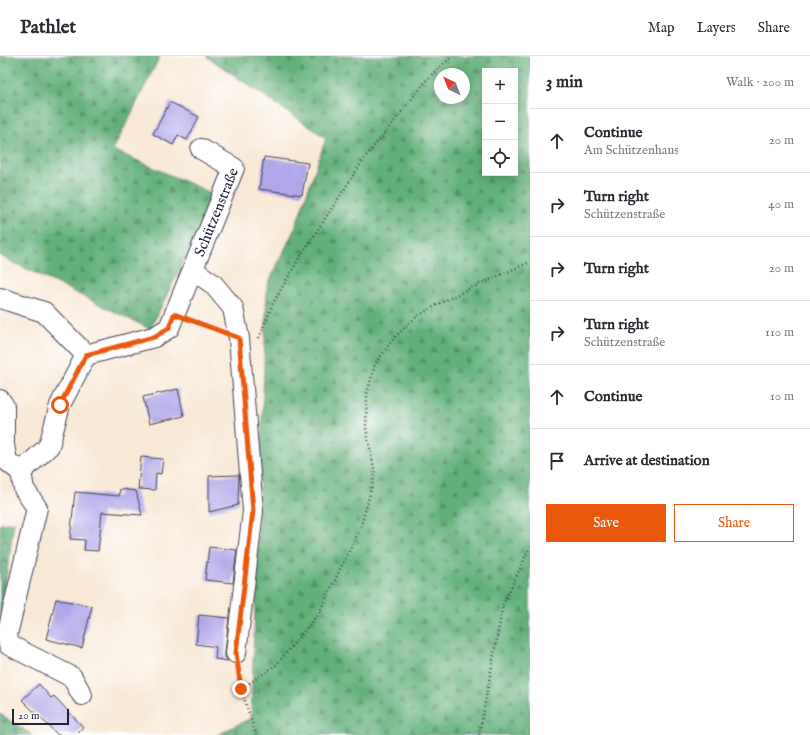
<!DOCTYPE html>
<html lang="en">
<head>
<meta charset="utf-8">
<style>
	:root { --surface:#fff; --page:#f7f7f7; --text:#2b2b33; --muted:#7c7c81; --line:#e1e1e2; --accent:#ea580c }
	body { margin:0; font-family:"IM FELL English",serif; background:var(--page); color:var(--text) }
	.controls { position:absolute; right:12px; top:12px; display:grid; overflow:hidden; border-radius:0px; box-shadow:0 2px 10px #0003 }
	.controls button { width:36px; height:36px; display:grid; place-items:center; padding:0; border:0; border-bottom:1px solid var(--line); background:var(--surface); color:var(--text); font:20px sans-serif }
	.compass { position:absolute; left:434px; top:12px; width:36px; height:36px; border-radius:50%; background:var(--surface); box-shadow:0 2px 10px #0003; rotate:317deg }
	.scale { position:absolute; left:12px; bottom:10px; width:57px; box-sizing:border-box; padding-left:4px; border:2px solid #22223b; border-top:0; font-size:11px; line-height:14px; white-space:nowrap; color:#22223b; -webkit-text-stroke:3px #fff; paint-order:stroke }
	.stop { position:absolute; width:12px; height:12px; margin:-9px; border:3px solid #ea580c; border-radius:50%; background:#fff }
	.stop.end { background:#ea580c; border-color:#fff; box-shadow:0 1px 4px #0008 }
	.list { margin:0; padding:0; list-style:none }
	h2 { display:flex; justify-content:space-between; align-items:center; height:52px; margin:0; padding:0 16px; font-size:17px }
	h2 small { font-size:13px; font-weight:400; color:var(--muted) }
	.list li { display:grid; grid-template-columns:26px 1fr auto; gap:12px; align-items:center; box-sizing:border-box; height:64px; padding:0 16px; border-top:1px solid var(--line) }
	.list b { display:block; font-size:15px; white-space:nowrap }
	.list p { margin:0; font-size:13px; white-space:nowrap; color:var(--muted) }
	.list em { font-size:13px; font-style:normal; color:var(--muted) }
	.actions { display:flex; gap:8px; padding:12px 16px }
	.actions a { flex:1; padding:9px 0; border:1px solid var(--accent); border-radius:0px; text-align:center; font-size:14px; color:var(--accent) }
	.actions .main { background:var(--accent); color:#fff }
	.icon { flex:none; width:22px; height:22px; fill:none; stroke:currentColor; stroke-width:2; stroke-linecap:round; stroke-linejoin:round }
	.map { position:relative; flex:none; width:530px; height:679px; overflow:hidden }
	header { display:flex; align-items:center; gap:24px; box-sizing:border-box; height:56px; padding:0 20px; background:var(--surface); border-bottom:1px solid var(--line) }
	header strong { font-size:19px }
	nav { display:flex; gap:22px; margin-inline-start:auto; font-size:14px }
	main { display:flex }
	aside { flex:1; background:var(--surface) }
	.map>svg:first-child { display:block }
</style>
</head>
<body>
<header>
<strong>Pathlet</strong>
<nav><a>Map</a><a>Layers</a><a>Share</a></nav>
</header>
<main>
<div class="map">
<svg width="530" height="679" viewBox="0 0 530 679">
	<defs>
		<pattern id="forest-firs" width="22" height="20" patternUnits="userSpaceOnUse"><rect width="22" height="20" fill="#64b079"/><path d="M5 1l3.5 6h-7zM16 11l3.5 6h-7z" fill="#528f64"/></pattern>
	</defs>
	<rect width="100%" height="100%" fill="#fff"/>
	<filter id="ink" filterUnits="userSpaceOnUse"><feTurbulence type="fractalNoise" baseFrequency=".025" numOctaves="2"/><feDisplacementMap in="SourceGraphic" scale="8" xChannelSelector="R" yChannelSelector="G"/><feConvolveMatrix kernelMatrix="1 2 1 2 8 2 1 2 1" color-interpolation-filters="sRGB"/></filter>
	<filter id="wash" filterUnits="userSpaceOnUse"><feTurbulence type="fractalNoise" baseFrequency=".012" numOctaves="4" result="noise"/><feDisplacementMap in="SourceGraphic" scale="16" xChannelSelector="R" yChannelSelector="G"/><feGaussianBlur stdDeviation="0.9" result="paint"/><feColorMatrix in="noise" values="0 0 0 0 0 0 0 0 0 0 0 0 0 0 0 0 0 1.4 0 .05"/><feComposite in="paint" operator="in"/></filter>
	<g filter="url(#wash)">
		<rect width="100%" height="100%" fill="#f8e8d5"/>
		<path fill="url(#forest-firs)" stroke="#43695a" fill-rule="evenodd" d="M0,0H160L113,94L216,139L150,273L0,200Z
			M206,0H530V679H217L251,662L267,230L295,172L326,82ZM485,15H515V117H485ZM440,18H464V42H440Z
			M14,466L0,566V468Z
			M0,658L32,679H0Z"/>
		<g id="blocks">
			<path fill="#b0a7e9" d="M170,46L199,61L187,84L178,79L173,89L153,78Z
				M264,101L308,107L302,139L259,133Z
				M178,333L184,360L149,368L143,341Z
				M141,401L163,403L161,418L156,417L155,434L138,433Z
				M239,419L238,449L209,456V420Z
				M120,433L136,435L142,459L102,456L98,495L84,494L85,484L70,483L75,436L119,440Z
				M209,491L237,494L233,527L205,524Z
				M56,543L92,550L82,592L46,583Z
				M199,559L229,562L225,596V601L228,605L215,603L216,591L196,588Z
				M39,628L51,642L54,640L83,671L75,679H58L22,644Z"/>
		</g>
	</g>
	<g filter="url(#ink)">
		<use href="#blocks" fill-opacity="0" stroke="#424052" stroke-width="1"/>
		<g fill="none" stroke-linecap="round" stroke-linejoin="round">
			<defs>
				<g id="minor">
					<path d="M193,214L213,228L233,252L239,282L253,455L236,597"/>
					<path d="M0,242L44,256L86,299"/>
					<path id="s1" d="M86,299L154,281L169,272L234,112L201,93"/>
					<path d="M0,344L4,350V389L7,405L21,416"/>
					<path d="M21,416L24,433L37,452L7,579L9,589L72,621L82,639"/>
					<path d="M21,416L49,390L60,349L86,299"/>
				</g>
			</defs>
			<use href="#minor" stroke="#424052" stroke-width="22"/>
			<path stroke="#424052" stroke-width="2.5" stroke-dasharray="1 3" stroke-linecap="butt" d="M193,264L218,274
				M259,282L273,247L300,201L364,103L430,20L452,0
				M239,615L241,633L276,609L319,557L361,470L375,418L366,372L367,338L375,308L393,283L415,262L438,248L473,231L530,206
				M241,633L256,679
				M479,679L503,549L530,491"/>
			<use href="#minor" stroke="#fff" stroke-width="20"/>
		</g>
	</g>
	<g fill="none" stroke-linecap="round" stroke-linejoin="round" filter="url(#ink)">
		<path stroke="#ea580c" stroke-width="5" d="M60,349L86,299L154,281L169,272L174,258L239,282L253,455L236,597L241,633"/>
	</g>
	<g text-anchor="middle" stroke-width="3" stroke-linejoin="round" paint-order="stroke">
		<g font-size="15" fill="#22223b" stroke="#fff">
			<text dy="5" stroke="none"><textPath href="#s1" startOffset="213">Schützenstraße</textPath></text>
		</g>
	</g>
</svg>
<div class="controls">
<button>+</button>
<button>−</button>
<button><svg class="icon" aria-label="locate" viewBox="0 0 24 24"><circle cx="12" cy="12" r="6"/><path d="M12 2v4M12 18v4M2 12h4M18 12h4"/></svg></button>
</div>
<svg class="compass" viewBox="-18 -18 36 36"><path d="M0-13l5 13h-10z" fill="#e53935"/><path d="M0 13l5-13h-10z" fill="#7c7c81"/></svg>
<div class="scale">20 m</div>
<div class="stop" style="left:60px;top:349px"></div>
<div class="stop end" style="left:241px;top:633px"></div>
</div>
<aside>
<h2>3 min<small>Walk · 200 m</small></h2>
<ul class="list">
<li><svg class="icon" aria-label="ahead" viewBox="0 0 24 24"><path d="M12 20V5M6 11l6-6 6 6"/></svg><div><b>Continue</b><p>Am Schützenhaus</p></div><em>20 m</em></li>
<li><svg class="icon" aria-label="right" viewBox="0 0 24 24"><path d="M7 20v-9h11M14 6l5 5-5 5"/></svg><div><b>Turn right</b><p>Schützenstraße</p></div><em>40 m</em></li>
<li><svg class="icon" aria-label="right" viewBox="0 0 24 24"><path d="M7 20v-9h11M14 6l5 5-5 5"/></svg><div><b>Turn right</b></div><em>20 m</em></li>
<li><svg class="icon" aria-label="right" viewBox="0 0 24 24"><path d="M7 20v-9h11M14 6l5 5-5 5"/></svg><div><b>Turn right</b><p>Schützenstraße</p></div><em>110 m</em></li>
<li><svg class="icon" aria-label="ahead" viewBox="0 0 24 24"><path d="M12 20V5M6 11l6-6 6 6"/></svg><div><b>Continue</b></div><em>10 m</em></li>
<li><svg class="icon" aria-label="arrive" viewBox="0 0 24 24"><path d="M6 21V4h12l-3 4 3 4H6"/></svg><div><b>Arrive at destination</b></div></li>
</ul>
<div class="actions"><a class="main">Save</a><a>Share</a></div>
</aside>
</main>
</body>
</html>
